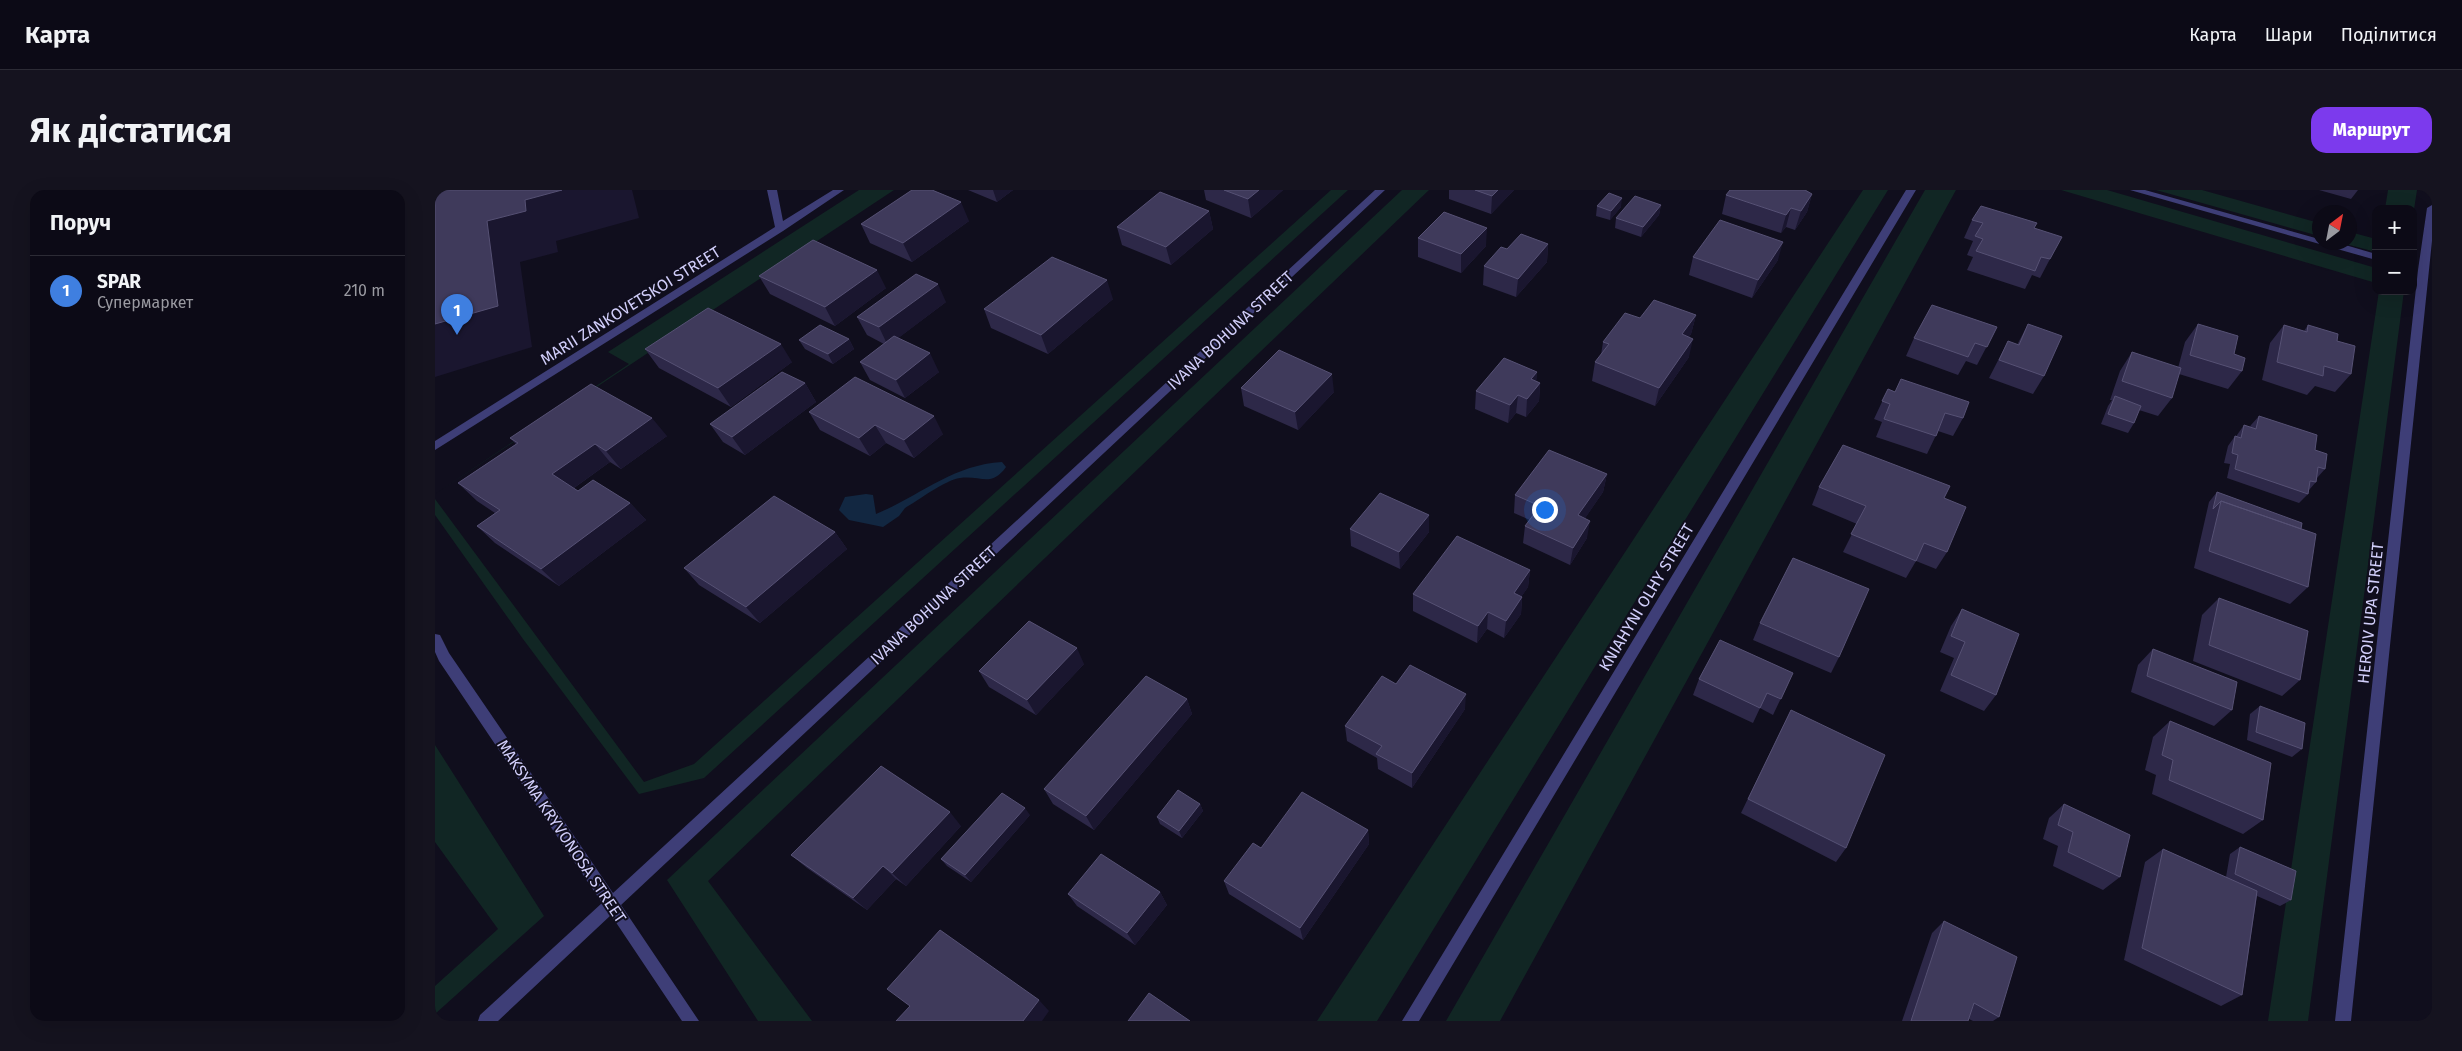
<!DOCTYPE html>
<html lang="uk">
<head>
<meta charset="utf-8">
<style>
	:root { --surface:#0c0a16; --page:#15131f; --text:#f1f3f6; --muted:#9a9aa1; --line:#2c2b35; --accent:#7c3aed }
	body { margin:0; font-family:"Fira Sans",sans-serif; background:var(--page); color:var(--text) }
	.controls { position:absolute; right:15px; top:15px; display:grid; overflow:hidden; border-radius:10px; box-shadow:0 5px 20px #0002 }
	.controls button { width:45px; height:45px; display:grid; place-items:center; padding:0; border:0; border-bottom:1px solid var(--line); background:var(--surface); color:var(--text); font:25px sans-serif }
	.compass { position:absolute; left:1877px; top:15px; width:45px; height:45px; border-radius:50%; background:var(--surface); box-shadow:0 5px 20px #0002; rotate:32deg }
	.you { position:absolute; left:1109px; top:319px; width:18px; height:18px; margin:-12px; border:4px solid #fff; border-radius:50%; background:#1a73e8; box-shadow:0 0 0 8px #1a73e833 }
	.badge { display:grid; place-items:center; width:32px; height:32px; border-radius:50%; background:var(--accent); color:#fff; font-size:16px; font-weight:700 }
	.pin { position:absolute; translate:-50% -41px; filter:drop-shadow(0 1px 2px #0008) }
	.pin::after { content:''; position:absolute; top:26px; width:18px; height:15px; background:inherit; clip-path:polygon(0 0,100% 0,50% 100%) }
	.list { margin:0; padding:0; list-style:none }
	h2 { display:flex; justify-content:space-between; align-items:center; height:65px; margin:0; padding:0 20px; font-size:21px }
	h2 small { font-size:16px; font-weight:400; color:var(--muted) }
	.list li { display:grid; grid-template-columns:32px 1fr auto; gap:15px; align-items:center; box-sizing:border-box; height:70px; padding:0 20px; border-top:1px solid var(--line) }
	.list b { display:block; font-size:19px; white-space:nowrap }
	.list p { margin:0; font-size:16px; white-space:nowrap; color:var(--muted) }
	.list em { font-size:16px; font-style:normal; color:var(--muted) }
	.map { position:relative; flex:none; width:1997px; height:831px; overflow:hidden; border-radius:15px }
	header { display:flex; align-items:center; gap:30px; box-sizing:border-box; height:70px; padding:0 25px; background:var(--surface); border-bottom:1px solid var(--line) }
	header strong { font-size:24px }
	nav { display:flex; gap:28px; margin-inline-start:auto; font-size:18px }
	.intro { display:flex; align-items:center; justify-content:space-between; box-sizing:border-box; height:120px; padding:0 30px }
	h1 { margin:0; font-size:35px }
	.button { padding:12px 22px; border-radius:15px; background:var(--accent); color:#fff; font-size:18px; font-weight:700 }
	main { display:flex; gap:30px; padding:0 30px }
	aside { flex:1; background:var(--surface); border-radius:15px; box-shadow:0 5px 20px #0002 }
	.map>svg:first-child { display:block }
</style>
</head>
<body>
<header>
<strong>Карта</strong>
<nav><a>Карта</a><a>Шари</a><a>Поділитися</a></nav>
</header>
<div class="intro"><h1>Як дістатися</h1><a class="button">Маршрут</a></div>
<main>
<aside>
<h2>Поруч<small></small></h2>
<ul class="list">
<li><span class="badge" style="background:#3f7fe0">1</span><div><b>SPAR</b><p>Супермаркет</p></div><em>210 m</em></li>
</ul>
</aside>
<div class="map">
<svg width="1997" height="831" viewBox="0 0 1997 831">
	<rect width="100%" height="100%" fill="#100e1d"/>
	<path fill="#112624" d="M424,0H459L0,304L194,174L173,162Z
		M896,0H913L269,588L204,604L88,449L0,325V309L209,592L259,574Z
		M967,0H994L273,691L377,831H323L232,690Z
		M1428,0H1453L942,831H882Z
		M1490,0H1521L1065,831H1011Z
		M1626,0H1672L1941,78V93Z
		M1721,0H1767L1884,33V46Z
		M1953,0H1982L1978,26V19H1950Z
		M1915,42L1941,49V62L1907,53L1914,52Z
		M1944,101H1969L1873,831H1833Z
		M0,555L109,726L0,824V796L63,739L0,652Z"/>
	<path fill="#122741" d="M567,272L571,277C556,298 546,285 525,288C510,290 484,310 470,318L464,326L448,337L414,330L404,320L410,307L431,304L438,305L441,324C485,306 517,275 567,272Z"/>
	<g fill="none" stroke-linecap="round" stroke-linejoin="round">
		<path fill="#3e3e77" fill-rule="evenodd" d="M332,0H342L348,31L398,0H409L348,41L0,260V251L340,37Z
			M940,0H950L186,715L264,831H247L176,725L63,831H43L45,825L167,713L4,471L0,462V444L5,445L14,463L178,703Z
			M1471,0H1481L984,831H967Z
			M1695,0H1710L1884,49V52H1900L1941,64V70Z
			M1997,15V51L1916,831H1900L1983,80L1992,18Z"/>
	</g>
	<path fill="#2d2848" d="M533,0H578L562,12Z
		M769,0H848L816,28L771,10Z
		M1014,0H1079L1056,24L1014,9Z
		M1884,0H1923L1916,9Z
		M1377,4L1372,22L1360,40L1351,37L1346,43L1287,24L1291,5Z
		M1226,15L1224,25L1206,47L1180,38L1181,28Z
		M1162,16L1186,17L1175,30L1161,26Z
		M774,21L778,39L736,75L687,55L682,37Z
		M1537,30L1599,38L1615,69L1605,88L1597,85L1590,99L1532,80L1538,67L1532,65L1538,51L1529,48Z
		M534,31L477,72L435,53L426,34Z
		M983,48L1051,56L1026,83L983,67Z
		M1113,54L1112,72L1081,107L1048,95L1049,76L1072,59Z
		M1258,67L1343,70L1317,108L1254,85Z
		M324,86L451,98L400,136L335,104Z
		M678,109L613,164L556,138L549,119Z
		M511,112L463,148L504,182L470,208L435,190L425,172L449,154L432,145L422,127Z
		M1261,125L1256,144L1254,147V167L1220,216L1157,191L1160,172L1166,165L1168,152L1205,128Z
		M1593,134L1609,186L1598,204L1554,188L1573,151L1582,155Z
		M1763,134L1799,164L1807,181L1793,199L1744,184L1737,208L1723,226L1704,220L1699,233L1693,243L1666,234L1673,216L1677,210H1675L1685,181L1697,162L1743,178L1750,152Z
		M1849,135L1869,141L1873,135L1902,151L1916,184L1900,202L1880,196L1872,205L1827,190L1835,153Z
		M1562,137L1542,175L1531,171L1523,185L1471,166L1479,148Z
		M414,149L419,159L398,174L370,159L364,150Z
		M210,159L357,172L296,217L224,178Z
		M1102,182L1101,191L1105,193L1104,211L1091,227L1081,223L1073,233L1040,219L1041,201Z
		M370,193L381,212L310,265L288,252L275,234Z
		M806,198L899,202L863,240L809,216Z
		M1453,199L1528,228L1518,246L1503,241L1492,264L1441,247L1447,232L1439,229Z
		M374,222L508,244L479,268L451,253L435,266L385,240Z
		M1824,226L1880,260L1890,279L1882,288L1881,292L1874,300L1873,304L1864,313L1792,288L1795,274L1789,273L1793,256L1800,246L1801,247L1802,245L1809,235L1815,237L1816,235Z
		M232,246L186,279L175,272L139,298L143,301L195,313L211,330L124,396L60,353L42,336L60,323L42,311L23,293L81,254L75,248Z
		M1172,284L1168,302L1150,328L1152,348L1135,375L1088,353L1090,336L1095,330L1079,323L1080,305Z
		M1384,297L1509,308L1512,362L1501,379L1481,371L1471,388L1408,362L1422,334L1377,315Z
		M1782,302L1866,339L1873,397L1855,414L1759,378L1774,312Z
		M915,339L994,342L965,379L916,356Z
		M400,342L412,359L325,433L264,395L249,378Z
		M1095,380L1093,397L1086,407H1087L1086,424L1069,448L1052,439L1042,453L978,421V404Z
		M1784,408L1865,490L1847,506L1758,471L1767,425Z
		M1527,419L1561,505L1549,521L1505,501L1519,468L1505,462L1516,436Z
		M1325,433L1404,467L1396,483L1318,450Z
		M1718,459L1797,520L1779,536L1696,502L1703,475Z
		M649,474L601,525L554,497L544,481Z
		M1358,483L1338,525L1325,518L1318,533L1258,505L1264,489Z
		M961,494L1030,519L977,598L943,579L942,568L912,551L910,536Z
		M752,509L757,524L659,640L618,614L609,599Z
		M1825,516L1867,559L1857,567L1812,550L1815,524Z
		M1735,531L1828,630L1808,644L1717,604L1721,585L1710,580L1718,547Z
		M1348,536L1411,658L1401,672L1306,623Z
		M765,614L768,621L747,648L725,634L722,627Z
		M1629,614L1685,687L1668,700L1618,676L1623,656L1608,649L1614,628Z
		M595,625L536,692L512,676L506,669Z
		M526,636L471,696L461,689L432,720L372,678L356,665Z
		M933,640L934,654L868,750L794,704L789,691L826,658Z
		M1805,657L1856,710L1845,716L1822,706L1807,805L1786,816L1689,770L1710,672L1728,659L1791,687L1795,664Z
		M725,702L732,715L700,755L642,716L633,704Z
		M1509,731L1564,827L1558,831H1538L1534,829L1533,831H1467L1497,743Z"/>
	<path fill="#1a162f" d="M127,0H197L204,28L121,51L123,62L85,72L97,157L0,187V134L52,31L90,10Z
		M558,0H578L562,12Z
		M824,0H848L816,28L813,9Z
		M1063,0H1079L1056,24L1057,6Z
		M1377,4L1372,22L1360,40L1366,21Z
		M1187,8L1186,17L1175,30L1176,21Z
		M526,12L534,31L477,72L468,53Z
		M1226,15L1224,25L1206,47L1208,37Z
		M1356,18L1351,37L1346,43L1351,25Z
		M774,21L778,39L736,75L731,57Z
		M1052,38L1051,56L1026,83V64Z
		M1348,52L1343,70L1317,108L1323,90Z
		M1113,54L1112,72L1081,107L1083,89Z
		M442,80L451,98L400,136L390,117Z
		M672,90L678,109L613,164L606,145Z
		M503,94L511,112L453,156L444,137Z
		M1261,125L1256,144L1243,163L1247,144Z
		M414,149L419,159L398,174L393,164Z
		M1258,149L1254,167L1220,216L1224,198Z
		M346,154L357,172L296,217L283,198Z
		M495,163L504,182L470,208L461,190Z
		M1102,182L1101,199L1105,193L1104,211L1091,227L1092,209L1096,189Z
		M897,184L899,202L863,240L860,222Z
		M370,193L381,212L310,265L297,247Z
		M1083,205L1081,223L1073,233L1075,215Z
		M499,226L508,244L479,268L469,250Z
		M217,228L232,246L186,279L171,261Z
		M440,235L451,253L435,266L424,248Z
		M160,254L175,272L133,302L117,284Z
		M1172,284L1168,302L1140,343L1143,325Z
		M195,313L211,330L124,396L106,379Z
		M994,325V342L965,379L964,362Z
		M1155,331L1152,348L1135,375L1138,358Z
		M400,342L412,359L325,433L311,417Z
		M1095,380L1093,397L1077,420L1079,403Z
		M1087,407L1086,424L1069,448L1071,431Z
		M1053,422L1052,439L1042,453L1043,436Z
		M642,458L649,474L601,525L592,510Z
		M1031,504L1030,519L977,598V583Z
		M752,509L757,524L659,640L651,626Z
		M765,614L768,621L747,648L744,641Z
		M590,618L595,625L536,692L530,685Z
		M515,622L526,636L471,696L457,683Z
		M933,640L934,654L868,750L865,738Z
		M448,676L461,689L432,720L418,708Z
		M725,702L732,715L700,755L692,743Z
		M604,810L614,821L607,831H588Z"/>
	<path fill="#3f3a5b" stroke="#565174" d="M0,0H127L90,10L91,21L52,31L63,116L0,134Z
		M477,0H497L526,12L468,53L426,34Z
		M789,0H824L813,9Z
		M1040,0H1063L1057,6Z
		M1295,0H1370L1377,4L1366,21L1356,18L1351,25L1291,5Z
		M725,2L774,21L731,57L682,37Z
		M1174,3L1187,8L1176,21L1162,16Z
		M1200,6L1226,15L1208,37L1181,28Z
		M1546,16L1602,33L1599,38L1627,47L1615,69L1606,67L1600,81L1541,61L1548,49L1540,46L1548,33L1537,30Z
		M1009,22L1052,38L1026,64L983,48Z
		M1285,30L1348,52L1323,90L1258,67Z
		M1086,44L1113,54L1083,89L1049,76L1066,57L1072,59Z
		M378,50L442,80L390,117L324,86Z
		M617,67L672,90L606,145L549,119Z
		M481,84L503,94L444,137L422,127Z
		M1219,110L1261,125L1247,144L1258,149L1224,198L1160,172L1174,154L1168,152L1190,123L1205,128Z
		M1497,115L1562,137L1552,157L1540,153L1533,167L1479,148Z
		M273,118L346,154L283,198L210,159Z
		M1593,134L1627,146L1609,186L1564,170L1573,151L1584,155Z
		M1763,134L1803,146L1799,164L1810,168L1807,181L1755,165Z
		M385,135L414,149L393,164L364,150Z
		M1849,135L1872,142L1873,135L1903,144L1902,151L1920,156L1916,184L1889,176L1888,186L1842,172Z
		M459,146L495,163L461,190L425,172Z
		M844,160L897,184L860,222L806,198Z
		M1697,162L1746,178L1737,208L1687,191Z
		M1069,168L1102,182L1096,189L1105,193L1092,209L1083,205L1075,215L1041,201Z
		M347,182L370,193L297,247L275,234Z
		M420,187L499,226L469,250L440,235L424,248L374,222Z
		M1466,189L1534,212L1528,228L1510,223L1501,246L1449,229L1455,214L1447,211L1453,199L1460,202Z
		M156,194L217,228L171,261L160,254L117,284L143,301L158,290L195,313L106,379L42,336L65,320L23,293L83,253L75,248Z
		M1680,206L1706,216L1699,233L1673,224Z
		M1824,226L1882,245L1880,260L1892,264L1890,279L1883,277L1881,292L1875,291L1873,304L1800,279L1803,265L1797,263L1800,246L1806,248L1809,235L1821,239Z
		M1408,255L1515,296L1509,308L1531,317L1512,362L1489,353L1481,371L1416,344L1431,316L1384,297Z
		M1114,260L1172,284L1143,325L1155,331L1138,358L1090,336L1105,316L1080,305Z
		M1782,302L1867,333L1866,339L1786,311L1778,319Z
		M945,303L994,325L964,362L915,339Z
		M339,306L400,342L311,417L249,378Z
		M1786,311L1881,344L1873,397L1774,361Z
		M1022,346L1095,380L1079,403L1087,407L1071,431L1053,422L1043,436L978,404Z
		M1358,368L1434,399L1404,467L1325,433Z
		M1784,408L1873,441L1865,490L1774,455Z
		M1527,419L1584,444L1561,505L1516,485L1530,452L1516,446Z
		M594,431L642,458L592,510L544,481Z
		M1285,450L1358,483L1346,509L1332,503L1325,518L1264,489Z
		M1718,459L1802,492L1797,520L1712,486Z
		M975,475L1031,504L977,583L941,564L947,556L910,536L947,486L961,494Z
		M711,486L752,509L651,626L609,599Z
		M1825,516L1870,533L1867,559L1821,542Z
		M1356,520L1450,565L1411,658L1313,609Z
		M1735,531L1836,573L1828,630L1734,590L1738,570L1727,565Z
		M446,576L515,622L457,683L448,676L418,708L356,665Z
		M743,600L765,614L744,641L722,627Z
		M867,602L933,640L865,738L789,691L818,653L826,658Z
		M567,603L590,618L530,685L506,669Z
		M1629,614L1695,645L1685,687L1633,662L1638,642L1623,635Z
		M1805,657L1861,681L1856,710L1800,684Z
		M1728,659L1822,701L1807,805L1707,758Z
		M666,664L725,702L692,743L633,704Z
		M1509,731L1582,767L1564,827L1539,813L1533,831H1476Z
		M505,740L604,810L588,831H461L475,816L452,799Z
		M714,803L755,831H693Z"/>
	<g text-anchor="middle" stroke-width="4" stroke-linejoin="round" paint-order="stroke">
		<g font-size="16" fill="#d1cefa" stroke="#100e1d">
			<text transform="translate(195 115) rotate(-32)" y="6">MARII ZANKOVETSKOI STREET</text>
			<text transform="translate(795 140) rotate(-43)" y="6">IVANA BOHUNA STREET</text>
			<text transform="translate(1211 407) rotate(-59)" y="6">KNIAHYNI OLHY STREET</text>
			<text transform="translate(498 415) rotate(-43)" y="6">IVANA BOHUNA STREET</text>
			<text transform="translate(1935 423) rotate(-84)" y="6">HEROIV UPA STREET</text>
			<text transform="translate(127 641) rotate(56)" y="6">MAKSYMA KRYVONOSA STREET</text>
		</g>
	</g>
</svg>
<div class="controls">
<button>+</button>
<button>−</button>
</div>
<svg class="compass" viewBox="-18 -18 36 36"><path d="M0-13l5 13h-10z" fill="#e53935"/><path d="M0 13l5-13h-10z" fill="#9a9aa1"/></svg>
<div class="you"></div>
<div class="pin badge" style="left:22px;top:145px;background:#3f7fe0">1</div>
</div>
</main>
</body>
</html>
